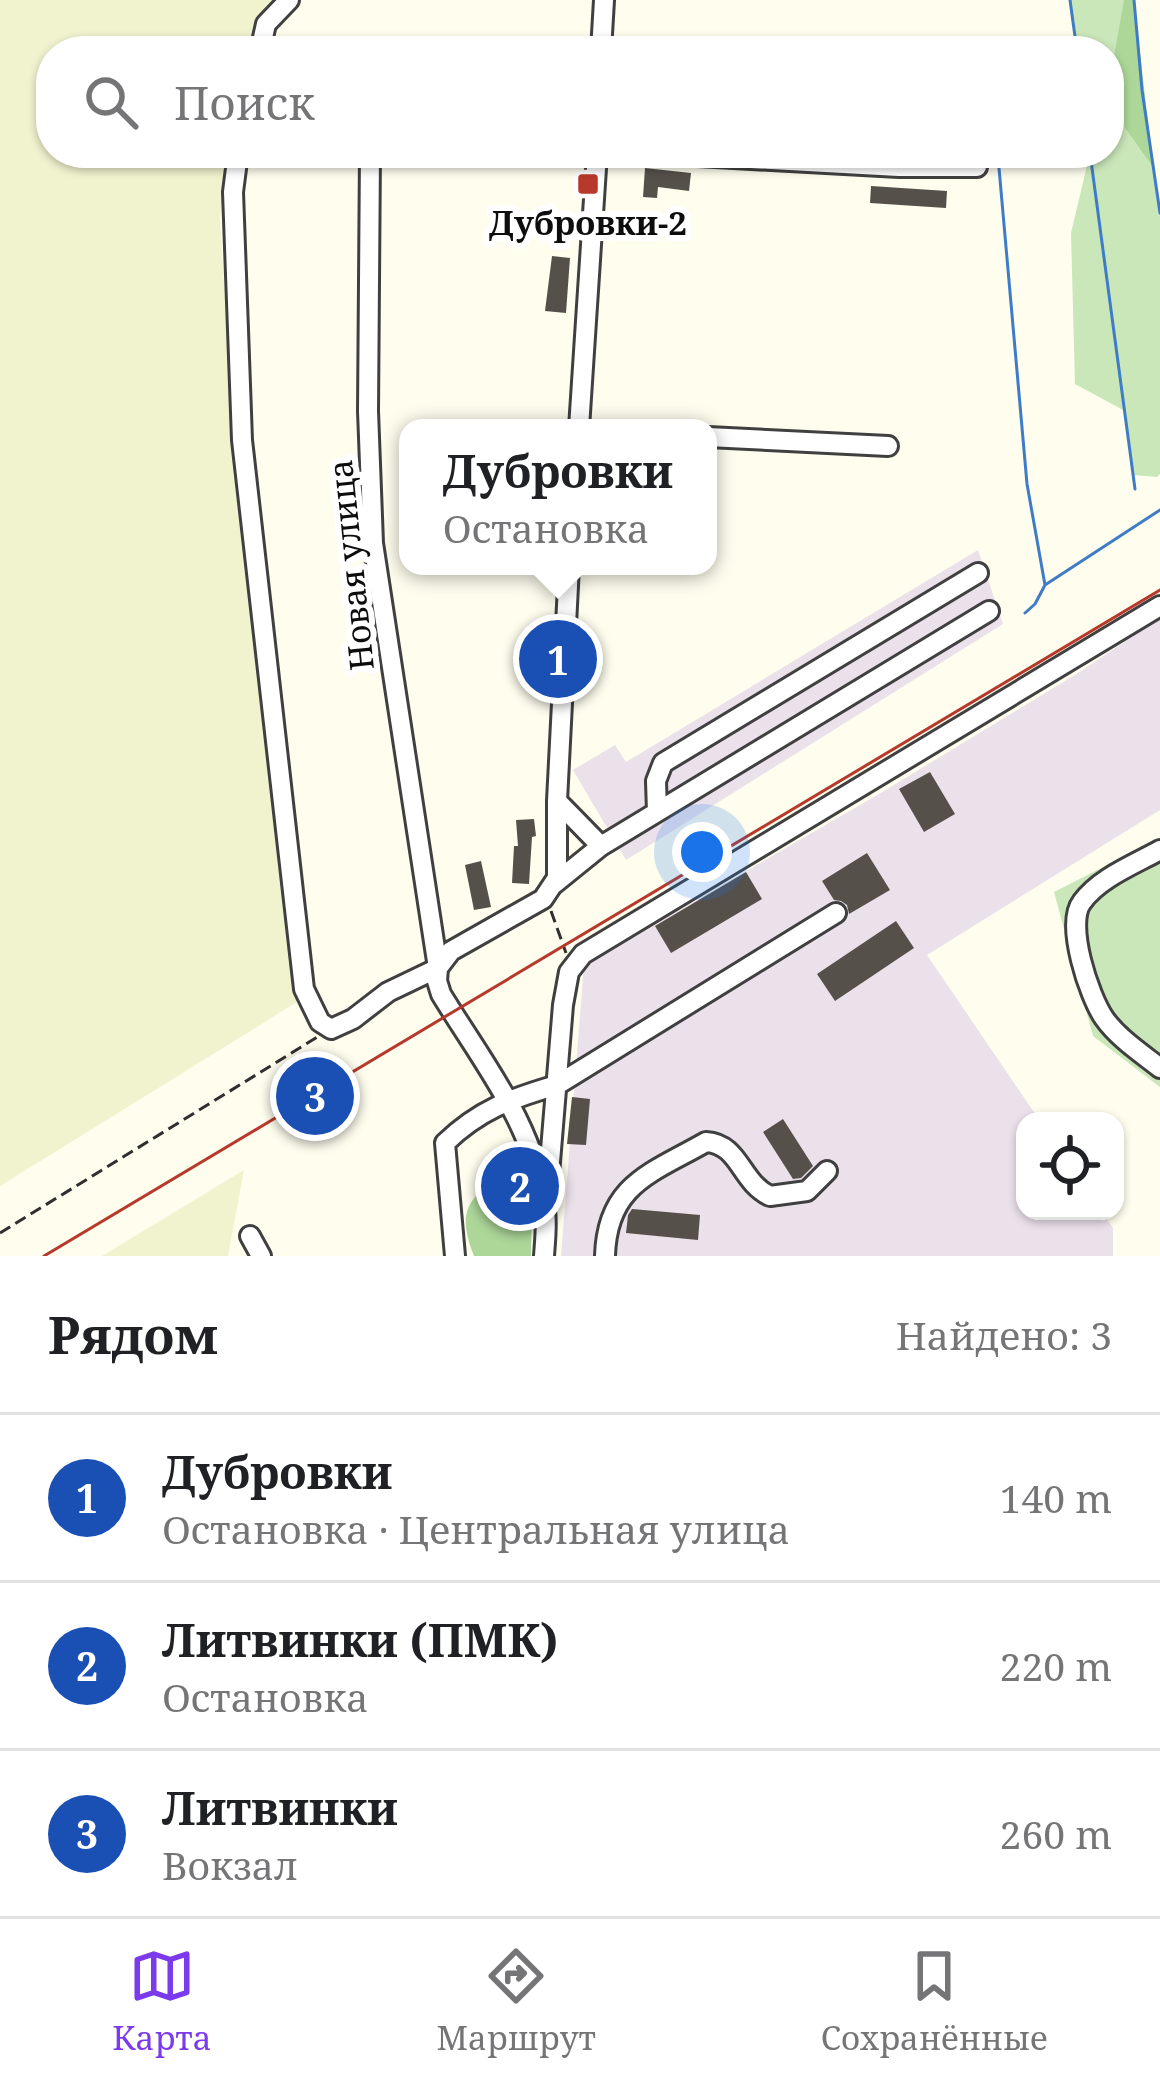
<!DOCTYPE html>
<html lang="ru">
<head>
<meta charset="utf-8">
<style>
	:root { --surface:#fff; --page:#f2f2f2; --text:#202124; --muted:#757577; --line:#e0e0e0; --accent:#7c3aed }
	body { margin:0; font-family:"Noto Serif",serif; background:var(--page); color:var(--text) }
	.controls { position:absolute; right:36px; bottom:36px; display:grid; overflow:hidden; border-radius:24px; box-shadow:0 3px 9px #0004 }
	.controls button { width:108px; height:108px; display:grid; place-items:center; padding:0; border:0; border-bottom:3px solid var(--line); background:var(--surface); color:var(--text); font:60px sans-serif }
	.you { position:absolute; left:702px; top:852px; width:42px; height:42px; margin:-30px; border:9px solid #fff; border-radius:50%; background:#1a73e8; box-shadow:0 0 0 18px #1a73e833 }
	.badge { display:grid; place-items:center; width:78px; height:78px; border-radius:50%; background:var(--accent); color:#fff; font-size:39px; font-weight:700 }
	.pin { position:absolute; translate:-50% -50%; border:6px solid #fff; box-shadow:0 3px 12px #0006 }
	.popup { position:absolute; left:399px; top:419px; width:318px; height:156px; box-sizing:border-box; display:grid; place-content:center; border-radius:24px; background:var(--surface); filter:drop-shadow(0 3px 9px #0005); font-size:39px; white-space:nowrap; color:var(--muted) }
	.popup b { font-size:45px; color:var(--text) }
	.popup::after { content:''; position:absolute; left:50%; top:100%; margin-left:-24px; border:24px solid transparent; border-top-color:var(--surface) }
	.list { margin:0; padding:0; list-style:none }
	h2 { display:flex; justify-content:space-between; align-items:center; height:156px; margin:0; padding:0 48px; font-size:51px }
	h2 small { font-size:39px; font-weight:400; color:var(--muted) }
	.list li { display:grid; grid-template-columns:78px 1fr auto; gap:36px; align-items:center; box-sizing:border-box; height:168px; padding:0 48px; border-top:3px solid var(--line) }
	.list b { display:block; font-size:45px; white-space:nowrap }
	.list p { margin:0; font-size:39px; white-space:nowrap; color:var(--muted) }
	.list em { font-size:39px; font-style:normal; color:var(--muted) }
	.icon { flex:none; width:66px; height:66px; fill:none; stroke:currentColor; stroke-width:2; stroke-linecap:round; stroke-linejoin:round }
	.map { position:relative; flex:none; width:1160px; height:1256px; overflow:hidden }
	.search { position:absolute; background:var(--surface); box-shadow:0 3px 9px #0004; left:36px; right:36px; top:36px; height:132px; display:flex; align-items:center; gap:30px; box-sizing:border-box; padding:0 42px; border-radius:48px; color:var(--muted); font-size:45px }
	.sheet { height:660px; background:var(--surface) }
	nav { display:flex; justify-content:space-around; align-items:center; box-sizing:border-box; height:168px; border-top:3px solid var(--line); background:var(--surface); font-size:33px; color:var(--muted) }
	nav a { display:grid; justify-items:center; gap:6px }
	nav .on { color:var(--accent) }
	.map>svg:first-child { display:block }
</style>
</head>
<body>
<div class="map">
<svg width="1160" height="1256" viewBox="0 0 1160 1256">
	<rect width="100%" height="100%" fill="#fefdee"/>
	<path fill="#ebe1eb" d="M978,550L1003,624L626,860L573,770L615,745L626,762Z
		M1160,618V810L927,955L1040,1121H1025V1211H1101L1113,1228V1256H561L584,965L879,794L1078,673Z"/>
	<path fill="#f1f3cf" d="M0,0H281L262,15L253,51H51V153H228L220,217L233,430L297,1002L0,1186Z
		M244,1170L228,1256H102Z"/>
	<path fill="#cae7b9" d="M1070,0H1134L1142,90L1160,213V474L1157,477L1133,475L1125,411L1075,384L1071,233L1090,153H1109V51H1077Z
		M1160,838V1087L1093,1036L1054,892Z"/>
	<path fill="#acd799" d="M1124,0H1134L1153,167L1111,108L1115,51Z
		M507,1170L511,1178L512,1199L532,1213L531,1256H474C455,1208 470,1198 507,1170Z"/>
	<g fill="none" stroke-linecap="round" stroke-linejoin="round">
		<path stroke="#3f7cc7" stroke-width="3" d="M1070,0L1077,51
			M1134,0L1142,90L1160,213
			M1090,153L1135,489
			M999,168L1027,484L1045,585
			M1025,613L1035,604L1045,585L1160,510"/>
	</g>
	<path fill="#55504a" d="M645,168L691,173L689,191L658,187L657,198L643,197Z
		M871,186L947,191L946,208L870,203Z
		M552,256L570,258L566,313L545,311Z
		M930,772L955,814L924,832L899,789Z
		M534,819L536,836L532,837L529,884L512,883L514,846H518L516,820Z
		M867,853L890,890L849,914L847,905L841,901L834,900L822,881Z
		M481,861L491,907L474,910L465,865Z
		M746,872L762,899L671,953L655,926Z
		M896,921L914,948L835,1001L817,974Z
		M572,1097L590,1099L586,1145L567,1144Z
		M783,1119L813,1166L801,1178L793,1179L763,1132Z
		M632,1209L700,1215L698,1240L626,1233L628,1215Z"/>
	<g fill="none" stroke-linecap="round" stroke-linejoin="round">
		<defs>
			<path id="minor" d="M260,51L266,24L289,0
				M601,51L604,0
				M238,153L233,192L242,440L304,989L320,1022L331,1029L353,1019L388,992L438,968
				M370,153L368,411L373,543L438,968L437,981L441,994C483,1063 536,1127 545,1210C547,1225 545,1241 544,1256
				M643,153L899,167H977
				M579,428L597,153
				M708,437L888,446
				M557,801L601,846
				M657,812L656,781L663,763L978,573
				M1160,850C1135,864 1099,878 1082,902C1065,924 1089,996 1104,1018C1118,1038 1141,1053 1160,1068
				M554,884L601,846L989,611
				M438,968L451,951L543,899L557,878V801L569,566
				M548,1186L563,1005L569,972L583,954L1160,606
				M250,1236L261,1256
				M455,1256L445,1143C479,1110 512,1098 557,1085L836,913
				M605,1256C607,1184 652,1173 706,1142C740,1144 740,1182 770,1196L807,1191L827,1171"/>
		</defs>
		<use href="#minor" stroke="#404040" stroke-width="24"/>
		<path stroke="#2f2f2f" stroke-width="3" stroke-dasharray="12 6" stroke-linecap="butt" d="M551,911L566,953
			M0,1233L319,1036"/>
		<use href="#minor" stroke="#fff" stroke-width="18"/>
		<path stroke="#b7392b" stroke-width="3" d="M44,1256L1160,590"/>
	</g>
	<rect fill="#b7392b" stroke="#fff" stroke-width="4.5" x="576" y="172" width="24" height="24" rx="6"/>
	<g text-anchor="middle" stroke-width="12" stroke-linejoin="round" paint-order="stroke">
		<g font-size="33" font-weight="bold" fill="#0d0d0d" stroke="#fff">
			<text x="588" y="235">Дубровки-2</text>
		</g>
		<g font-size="33" fill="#0d0d0d" stroke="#fff">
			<text transform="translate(351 565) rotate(-96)" y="12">Новая улица</text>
		</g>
	</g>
</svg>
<div class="controls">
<button><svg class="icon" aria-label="locate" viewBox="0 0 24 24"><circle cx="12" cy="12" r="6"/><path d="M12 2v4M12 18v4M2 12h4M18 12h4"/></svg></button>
</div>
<div class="you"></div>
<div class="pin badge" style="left:558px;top:659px;background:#1a4fb4">1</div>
<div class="popup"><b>Дубровки</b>Остановка</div>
<div class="pin badge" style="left:520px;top:1186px;background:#1a4fb4">2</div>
<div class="pin badge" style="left:315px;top:1096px;background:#1a4fb4">3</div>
<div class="search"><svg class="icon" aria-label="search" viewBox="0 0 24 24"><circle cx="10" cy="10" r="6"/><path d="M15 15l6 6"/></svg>Поиск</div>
</div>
<section class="sheet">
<h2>Рядом<small>Найдено: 3</small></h2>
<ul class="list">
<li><span class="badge" style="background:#1a4fb4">1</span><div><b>Дубровки</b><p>Остановка · Центральная улица</p></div><em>140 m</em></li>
<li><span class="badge" style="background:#1a4fb4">2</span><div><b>Литвинки (ПМК)</b><p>Остановка</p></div><em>220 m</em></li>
<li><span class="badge" style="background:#1a4fb4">3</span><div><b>Литвинки</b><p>Вокзал</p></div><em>260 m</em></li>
</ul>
</section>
<nav>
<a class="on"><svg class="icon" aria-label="map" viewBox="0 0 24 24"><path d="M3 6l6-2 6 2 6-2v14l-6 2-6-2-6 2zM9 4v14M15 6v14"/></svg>Карта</a>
<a><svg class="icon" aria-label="directions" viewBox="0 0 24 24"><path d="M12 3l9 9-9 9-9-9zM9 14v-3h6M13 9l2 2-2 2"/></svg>Маршрут</a>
<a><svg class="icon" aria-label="saved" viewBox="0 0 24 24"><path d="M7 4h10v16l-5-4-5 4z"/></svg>Сохранённые</a>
</nav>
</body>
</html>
